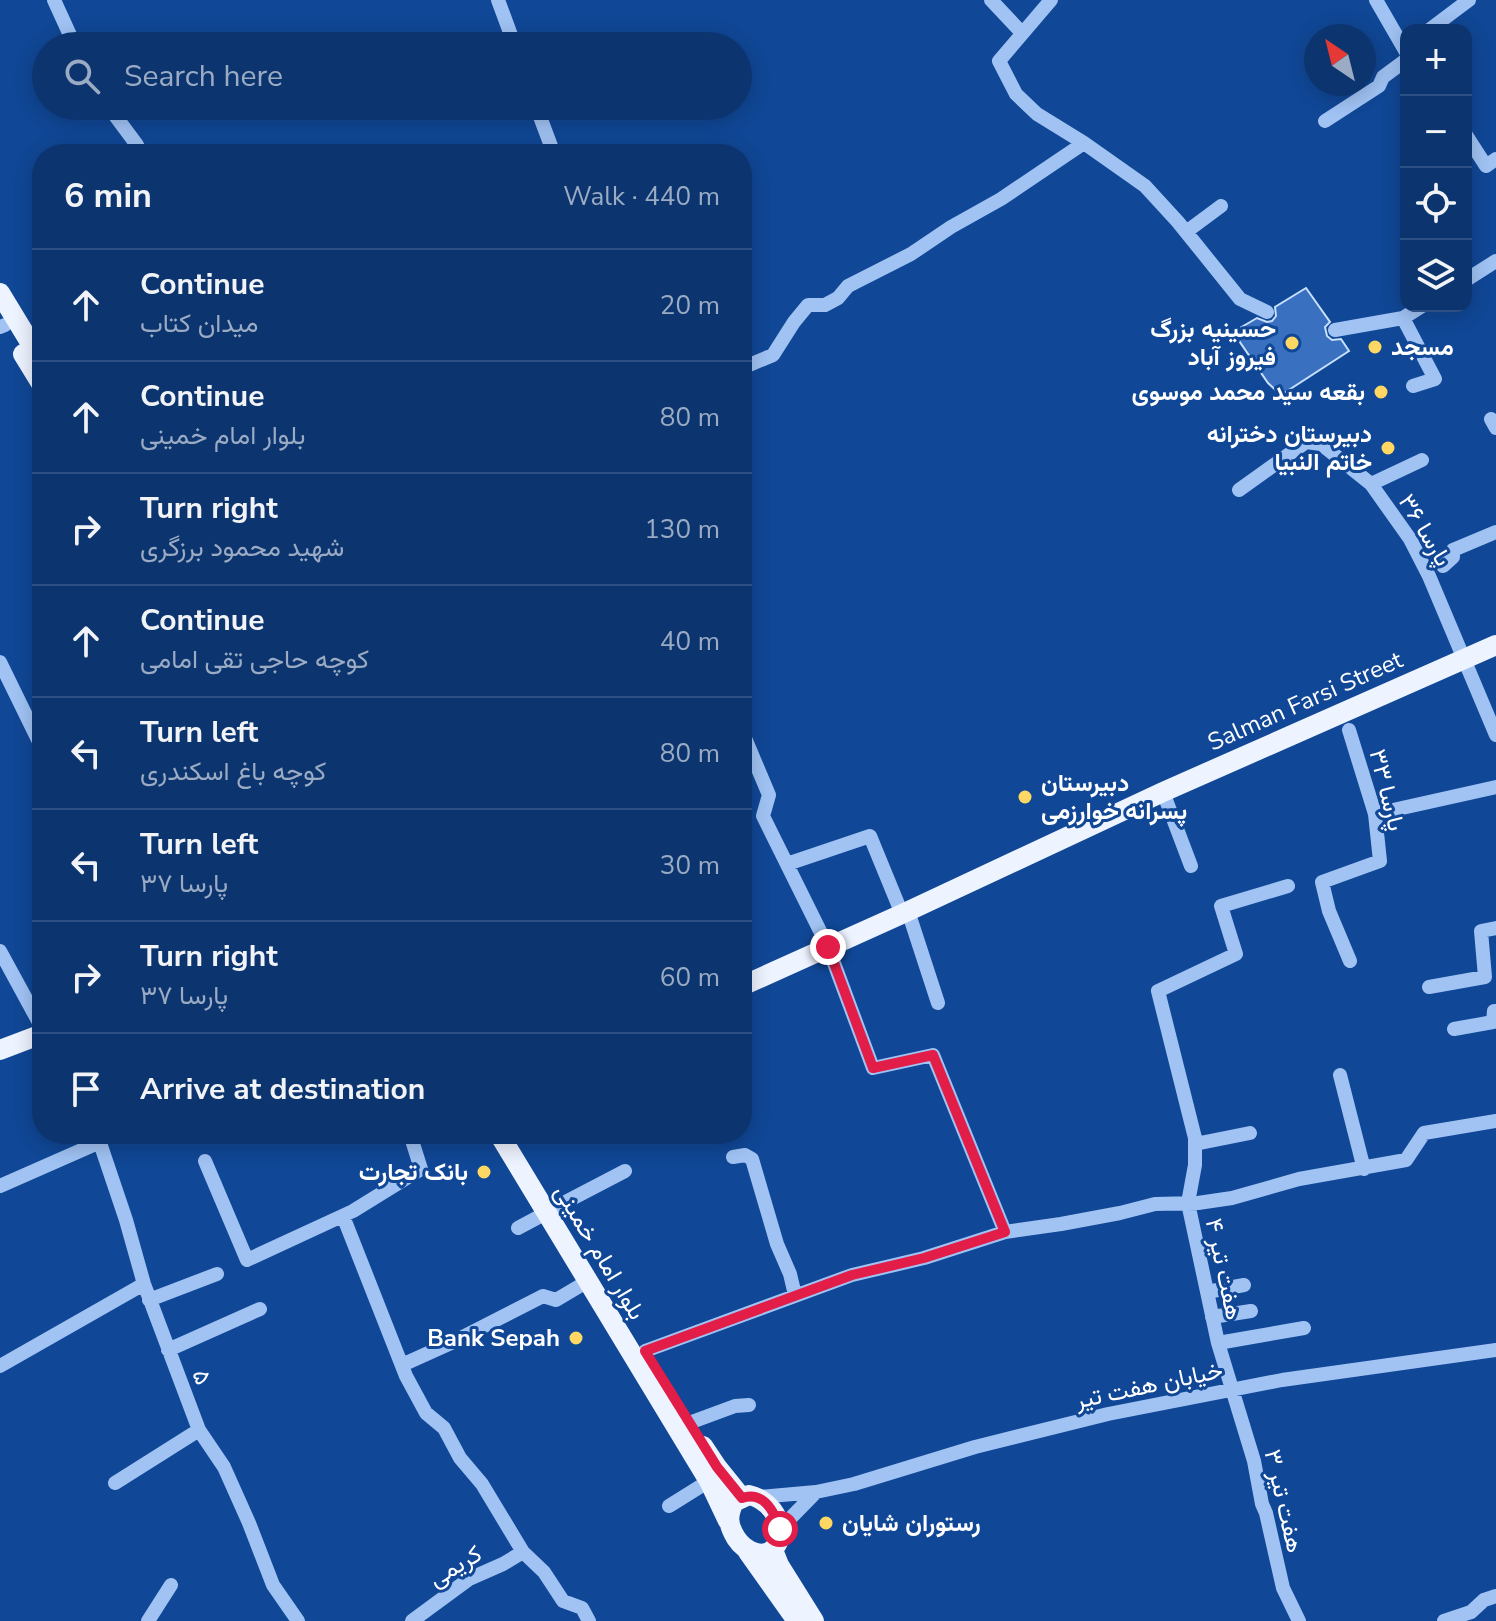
<!DOCTYPE html>
<html lang="en">
<head>
<meta charset="utf-8">
<style>
	:root { --surface:#0c3570; --page:#153d75; --text:#f1f3f6; --muted:#9aabc3; --line:#2c5083 }
	body { margin:0; font-family:"Nunito Sans",Vazirmatn,sans-serif; background:var(--page); color:var(--text) }
	.controls { position:absolute; right:24px; top:24px; display:grid; overflow:hidden; border-radius:16px; box-shadow:0 4px 20px #0003 }
	.controls button { width:72px; height:72px; display:grid; place-items:center; padding:0; border:0; border-bottom:2px solid var(--line); background:var(--surface); color:var(--text); font:40px sans-serif }
	.compass { position:absolute; left:1304px; top:24px; width:72px; height:72px; border-radius:50%; background:var(--surface); box-shadow:0 4px 20px #0003; rotate:325deg }
	.stop { position:absolute; width:24px; height:24px; margin:-18px; border:6px solid #e11d48; border-radius:50%; background:#fff }
	.stop.end { background:#e11d48; border-color:#fff; box-shadow:0 2px 8px #0008 }
	.list { margin:0; padding:0; list-style:none }
	h2 { display:flex; justify-content:space-between; align-items:center; height:104px; margin:0; padding:0 32px; font-size:34px }
	h2 small { font-size:26px; font-weight:400; color:var(--muted) }
	.list li { display:grid; grid-template-columns:52px 1fr auto; gap:24px; align-items:center; box-sizing:border-box; height:112px; padding:0 32px; border-top:2px solid var(--line) }
	.list b { display:block; font-size:30px; white-space:nowrap }
	.list p { margin:0; font-size:26px; white-space:nowrap; color:var(--muted) }
	.list em { font-size:26px; font-style:normal; color:var(--muted) }
	.icon { flex:none; width:44px; height:44px; fill:none; stroke:currentColor; stroke-width:2; stroke-linecap:round; stroke-linejoin:round }
	.map { position:relative; flex:none; width:1496px; height:1621px; overflow:hidden }
	.search { position:absolute; background:var(--surface); box-shadow:0 4px 20px #0003; left:32px; top:32px; width:720px; height:88px; display:flex; align-items:center; gap:20px; box-sizing:border-box; padding:0 28px; border-radius:44px; color:var(--muted); font-size:30px }
	.panel { position:absolute; background:var(--surface); box-shadow:0 4px 20px #0003; left:32px; top:144px; width:720px; height:1000px; border-radius:32px }
	.map>svg:first-child { display:block }
</style>
</head>
<body>
<div class="map">
<svg width="1496" height="1621" viewBox="0 0 1496 1621">
	<rect width="100%" height="100%" fill="#104796"/>
	<path fill="#3970bf" stroke="#c8dffe" stroke-width="2" d="M1306,288L1330,322L1325,327L1327,336L1332,340L1341,339L1349,351L1281,395L1268,383L1233,332L1257,318L1267,322L1272,321L1276,316L1275,307Z"/>
	<g fill="none" stroke-linecap="round" stroke-linejoin="round">
		<path stroke="#a0c3f4" stroke-width="14" d="M54,0L75,46
			M498,0L515,46
			M991,0L1022,33
			M1051,0L999,61L1016,94L1037,114L1084,143L1145,186L1178,222L1240,299L1267,312
			M1376,0L1406,52
			M1429,30L1469,0
			M108,106L137,145L141,154
			M536,106L554,154
			M1325,121L1379,86L1383,77L1406,60
			M1466,135L1486,166L1496,159
			M1186,232L1221,206
			M1466,280L1496,261
			M1403,318L1435,379L1413,386
			M0,327L5,325
			M1335,330L1403,318L1422,306
			M742,368L773,355L794,322L808,305H825L838,298L848,286L911,254L951,227L1001,199L1084,143
			M1491,419L1496,428
			M1371,484L1422,460
			M1239,490L1306,442L1321,444L1371,484L1410,539L1429,576L1496,735
			M1443,566L1453,557V550L1496,532
			M0,662L42,748
			M742,689L745,695L742,696
			M1349,730L1375,814L1380,861L1322,882L1329,911L1350,961
			M742,731L769,795L763,816L828,947L873,1068L933,1055L1005,1232
			M1163,792L1191,866
			M1375,814L1496,787
			M787,864L870,836L902,914
			M1288,886L1221,906L1236,954L1158,991L1195,1138V1165L1188,1203L1218,1343L1254,1461L1262,1504L1266,1513L1283,1588L1299,1621
			M908,911L938,1003
			M0,951L42,1028
			M1429,987L1485,977L1481,931L1496,928
			M1454,1029L1493,1022L1494,1011H1496
			M1340,1075L1364,1169
			M97,1134L126,1220L144,1284L199,1430L224,1467L249,1523L273,1585L298,1621
			M1195,1144L1250,1133
			M733,1157L745,1155L752,1159L777,1244L790,1274L795,1295
			M205,1161L247,1260L353,1211L421,1169L410,1134
			M0,1186L100,1142
			M556,1207L625,1171
			M343,1216L406,1376L426,1413L444,1428L460,1458L482,1484L523,1552L544,1572L563,1601L582,1608L589,1621
			M518,1228L546,1213
			M1207,1292L1244,1285
			M149,1300L217,1274
			M1212,1317L1251,1311
			M1218,1343L1304,1328
			M168,1350L260,1309
			M645,1351L852,1275L924,1258L1005,1232L1061,1224L1120,1213L1155,1204L1198,1203L1232,1198L1299,1179L1406,1160L1424,1133L1496,1121
			M402,1365L453,1342L543,1296L556,1300L588,1281
			M0,1366L144,1284
			M689,1423L735,1406L749,1405
			M115,1483L199,1430
			M759,1497L816,1492L854,1484L975,1447L1108,1414L1282,1380L1496,1350
			M669,1506L709,1481
			M780,1529L816,1492
			M148,1621L171,1585
			M412,1621L469,1579L503,1564L523,1552
			M1444,1621L1471,1612L1484,1600L1496,1596"/>
		<path stroke="#edf3ff" stroke-width="20" d="M0,293L42,362
			M23,354L42,385
			M742,986L902,914L1163,792L1496,645
			M0,1050L42,1034
			M499,1134L709,1481L728,1521
			M703,1446L717,1467L742,1498
			M749,1495C769,1499 788,1524 777,1544C767,1562 745,1552 736,1538C728,1525 727,1516 734,1502Z
			M773,1550L779,1565L814,1621
			M748,1552L797,1621"/>
	</g>
	<g fill="none" stroke-linecap="round" stroke-linejoin="round">
		<path stroke="#e11d48" stroke-width="10" d="M780,1529C774,1511 764,1491 742,1498L717,1467L645,1351L852,1275L924,1258L1005,1232L933,1055L873,1068L828,947"/>
	</g>
	<g fill="#ffd763" stroke="#104796" stroke-width="3">
		<circle cx="1292" cy="343" r="8"/>
		<circle cx="1375" cy="347" r="8"/>
		<circle cx="1381" cy="392" r="8"/>
		<circle cx="1388" cy="448" r="8"/>
		<circle cx="1025" cy="797" r="8"/>
		<circle cx="484" cy="1172" r="8"/>
		<circle cx="576" cy="1338" r="8"/>
		<circle cx="826" cy="1523" r="8"/>
	</g>
	<g text-anchor="middle" stroke-width="6" stroke-linejoin="round" paint-order="stroke">
		<g font-size="24" font-weight="bold" fill="#fff" stroke="#104796" text-anchor="end">
			<text x="1276" y="337">حسینیه بزرگ<tspan x="1276" dy="28">فیروز آباد</tspan></text>
			<text x="1391" y="355" text-anchor="start">مسجد</text>
			<text x="1365" y="400">بقعه سید محمد موسوی</text>
			<text x="1372" y="442">دبیرستان دخترانه<tspan x="1372" dy="28">خاتم النبیا</tspan></text>
			<text x="1041" y="791" text-anchor="start">دبیرستان<tspan x="1041" dy="28">پسرانه خوارزمی</tspan></text>
			<text x="468" y="1180">بانک تجارت</text>
			<text x="560" y="1346">Bank Sepah</text>
			<text x="842" y="1531" text-anchor="start">رستوران شایان</text>
		</g>
		<g font-size="24" fill="#fff" stroke="#104796">
			<text transform="translate(1425 530) rotate(59)" y="8">پارسا ۳۶</text>
			<text transform="translate(1305 701) rotate(-24)" y="8">Salman Farsi Street</text>
			<text transform="translate(1387 790) rotate(76)" y="8">پارسا ۳۳</text>
			<text transform="translate(600 1252) rotate(59)" y="8">بلوار امام خمینی</text>
			<text transform="translate(1224 1269) rotate(78)" y="8">هفت تیر ۴</text>
			<text transform="translate(202 1377) rotate(69)" y="8">۵</text>
			<text transform="translate(1149 1385) rotate(-12)" y="8">خیابان هفت تیر</text>
			<text transform="translate(1284 1501) rotate(77)" y="8">هفت تیر ۳</text>
			<text transform="translate(455 1566) rotate(-31)" y="8">کریمی</text>
		</g>
	</g>
</svg>
<div class="controls">
<button>+</button>
<button>−</button>
<button><svg class="icon" aria-label="locate" viewBox="0 0 24 24"><circle cx="12" cy="12" r="6"/><path d="M12 2v4M12 18v4M2 12h4M18 12h4"/></svg></button>
<button><svg class="icon" aria-label="layers" viewBox="0 0 24 24"><path d="M12 4l9 5-9 5-9-5zM3 14l9 5 9-5"/></svg></button>
</div>
<svg class="compass" viewBox="-18 -18 36 36"><path d="M0-13l5 13h-10z" fill="#e53935"/><path d="M0 13l5-13h-10z" fill="#9aabc3"/></svg>
<div class="stop" style="left:780px;top:1529px"></div>
<div class="stop end" style="left:828px;top:947px"></div>
<div class="search"><svg class="icon" aria-label="search" viewBox="0 0 24 24"><circle cx="10" cy="10" r="6"/><path d="M15 15l6 6"/></svg>Search here</div>
<section class="panel">
<h2>6 min<small>Walk · 440 m</small></h2>
<ul class="list">
<li><svg class="icon" aria-label="ahead" viewBox="0 0 24 24"><path d="M12 20V5M6 11l6-6 6 6"/></svg><div><b>Continue</b><p>میدان کتاب</p></div><em>20 m</em></li>
<li><svg class="icon" aria-label="ahead" viewBox="0 0 24 24"><path d="M12 20V5M6 11l6-6 6 6"/></svg><div><b>Continue</b><p>بلوار امام خمینی</p></div><em>80 m</em></li>
<li><svg class="icon" aria-label="right" viewBox="0 0 24 24"><path d="M7 20v-9h11M14 6l5 5-5 5"/></svg><div><b>Turn right</b><p>شهید محمود برزگری</p></div><em>130 m</em></li>
<li><svg class="icon" aria-label="ahead" viewBox="0 0 24 24"><path d="M12 20V5M6 11l6-6 6 6"/></svg><div><b>Continue</b><p>کوچه حاجی تقی امامی</p></div><em>40 m</em></li>
<li><svg class="icon" aria-label="left" viewBox="0 0 24 24"><path d="M17 20v-9H6M10 6l-5 5 5 5"/></svg><div><b>Turn left</b><p>کوچه باغ اسکندری</p></div><em>80 m</em></li>
<li><svg class="icon" aria-label="left" viewBox="0 0 24 24"><path d="M17 20v-9H6M10 6l-5 5 5 5"/></svg><div><b>Turn left</b><p>پارسا ۳۷</p></div><em>30 m</em></li>
<li><svg class="icon" aria-label="right" viewBox="0 0 24 24"><path d="M7 20v-9h11M14 6l5 5-5 5"/></svg><div><b>Turn right</b><p>پارسا ۳۷</p></div><em>60 m</em></li>
<li><svg class="icon" aria-label="arrive" viewBox="0 0 24 24"><path d="M6 21V4h12l-3 4 3 4H6"/></svg><div><b>Arrive at destination</b></div></li>
</ul>
</section>
</div>
</body>
</html>
